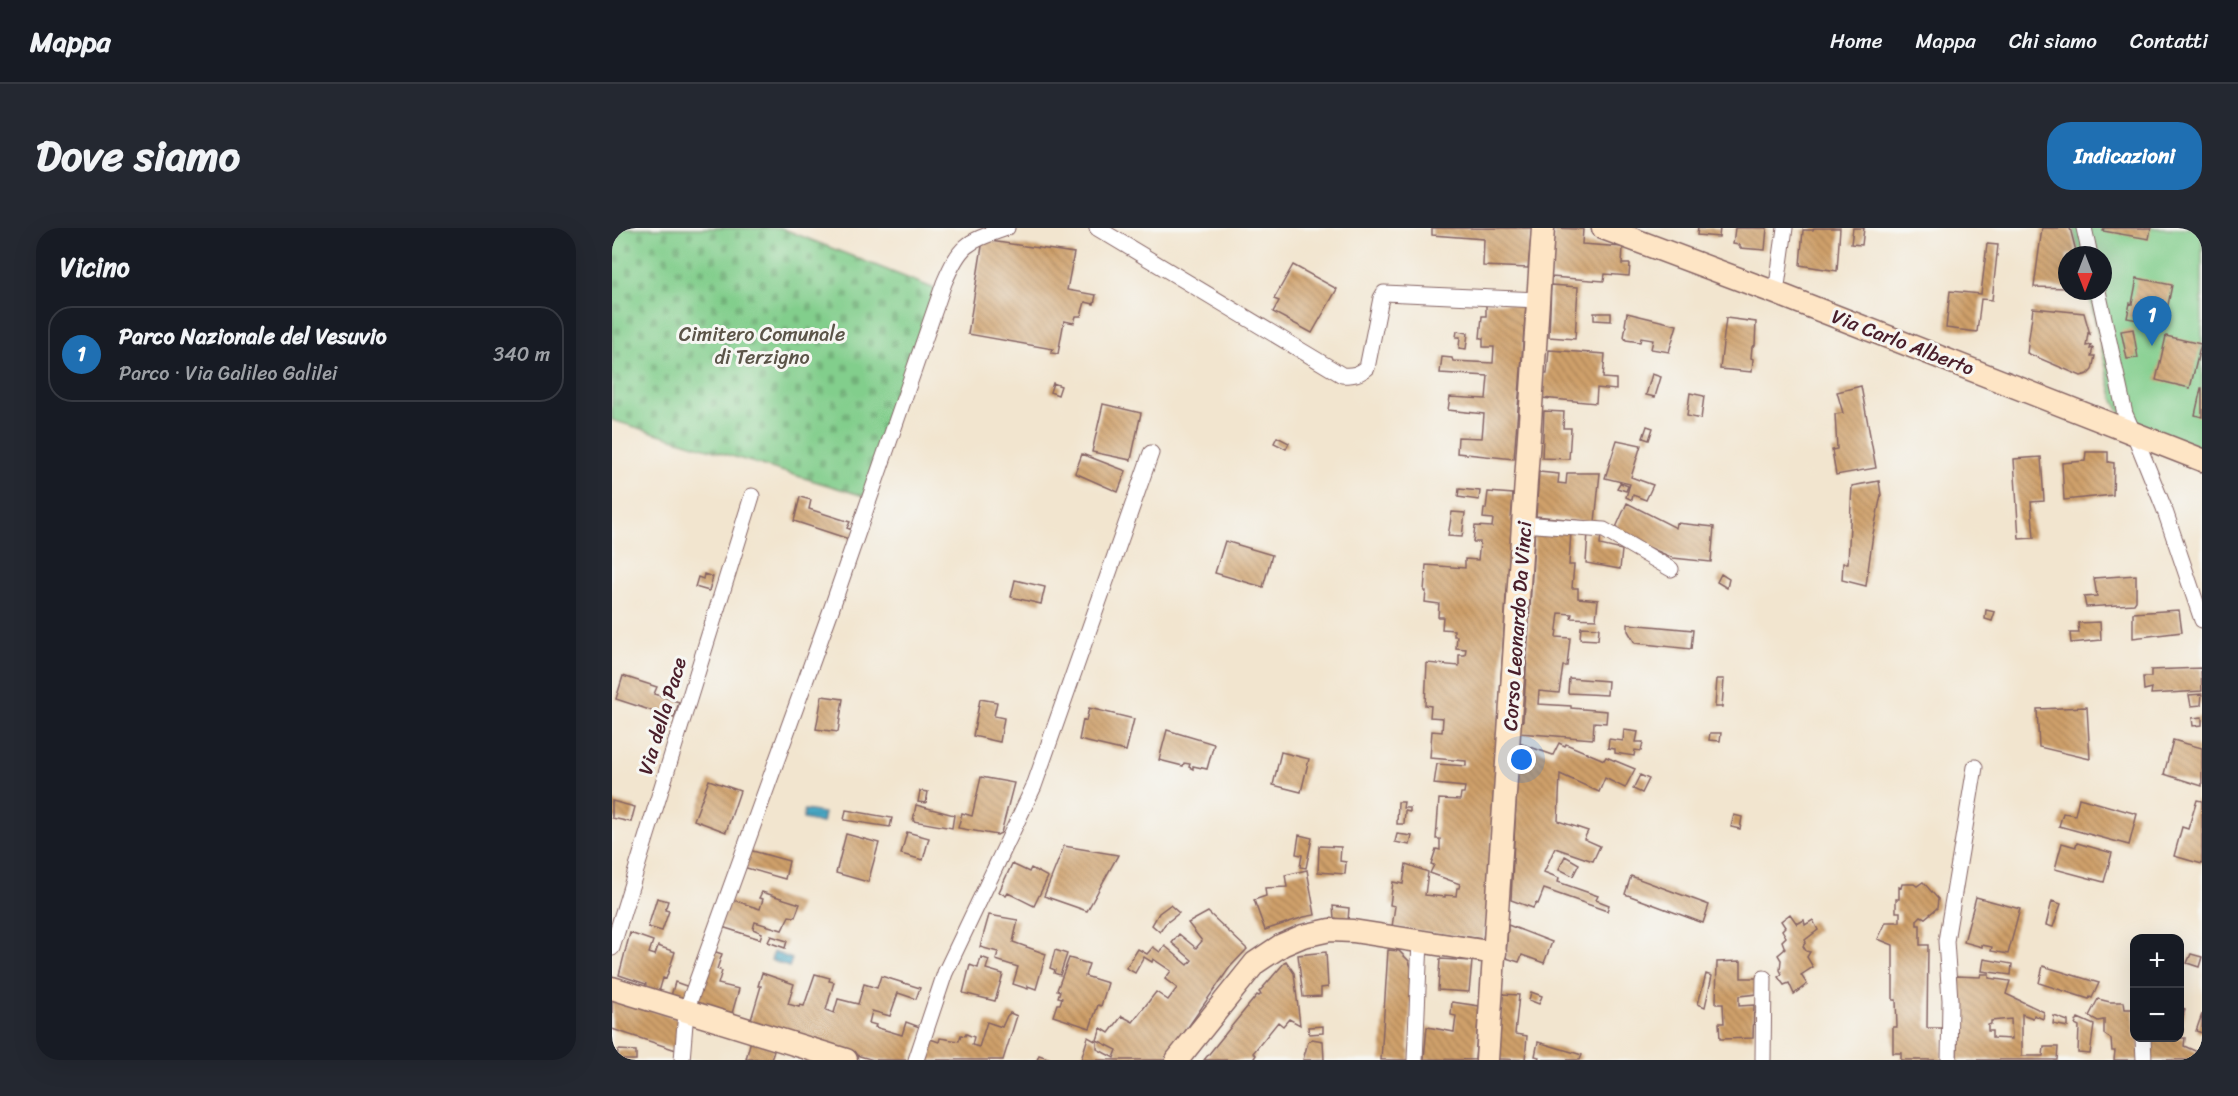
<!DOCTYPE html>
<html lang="it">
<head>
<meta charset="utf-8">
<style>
	:root { --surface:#171b24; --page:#242831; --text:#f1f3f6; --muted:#9ea1a6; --line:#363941; --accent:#1f6fb2 }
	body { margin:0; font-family:Sriracha,sans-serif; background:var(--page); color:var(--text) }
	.controls { position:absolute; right:18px; bottom:18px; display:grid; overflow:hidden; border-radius:12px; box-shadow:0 6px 24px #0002 }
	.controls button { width:54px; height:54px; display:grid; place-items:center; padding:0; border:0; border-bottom:2px solid var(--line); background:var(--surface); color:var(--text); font:30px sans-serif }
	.compass { position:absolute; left:1446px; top:18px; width:54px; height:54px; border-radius:50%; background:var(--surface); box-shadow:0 6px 24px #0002; rotate:180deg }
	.you { position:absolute; left:910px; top:532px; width:21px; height:21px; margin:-15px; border:4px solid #fff; border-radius:50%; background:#1a73e8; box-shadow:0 0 0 9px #1a73e833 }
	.badge { display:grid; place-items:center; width:39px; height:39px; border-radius:50%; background:var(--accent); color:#fff; font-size:20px; font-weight:700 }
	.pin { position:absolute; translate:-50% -50px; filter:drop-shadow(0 2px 3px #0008) }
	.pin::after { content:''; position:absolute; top:32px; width:21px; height:18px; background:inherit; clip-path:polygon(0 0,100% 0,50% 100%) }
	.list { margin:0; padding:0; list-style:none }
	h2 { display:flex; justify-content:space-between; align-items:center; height:78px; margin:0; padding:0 24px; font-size:26px }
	h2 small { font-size:20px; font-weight:400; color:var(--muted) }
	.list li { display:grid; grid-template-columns:39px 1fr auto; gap:18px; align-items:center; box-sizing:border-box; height:96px; margin:0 12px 12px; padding:0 12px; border:2px solid var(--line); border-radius:24px }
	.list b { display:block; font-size:22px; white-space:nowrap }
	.list p { margin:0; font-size:20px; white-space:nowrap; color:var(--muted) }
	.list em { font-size:20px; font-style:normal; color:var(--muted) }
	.map { position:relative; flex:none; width:1590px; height:832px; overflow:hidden; border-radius:24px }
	header { display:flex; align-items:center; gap:36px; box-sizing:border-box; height:84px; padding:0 30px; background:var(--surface); border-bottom:2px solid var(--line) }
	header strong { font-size:28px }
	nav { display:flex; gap:33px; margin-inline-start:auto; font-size:21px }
	.intro { display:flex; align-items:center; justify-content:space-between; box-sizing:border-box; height:144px; padding:0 36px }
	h1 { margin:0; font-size:42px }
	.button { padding:15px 27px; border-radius:24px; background:var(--accent); color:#fff; font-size:21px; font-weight:700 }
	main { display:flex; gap:36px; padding:0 36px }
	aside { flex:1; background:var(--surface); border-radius:24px; box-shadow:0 6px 24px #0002 }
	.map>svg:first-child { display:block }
</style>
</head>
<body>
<header>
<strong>Mappa</strong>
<nav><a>Home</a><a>Mappa</a><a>Chi siamo</a><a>Contatti</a></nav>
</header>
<div class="intro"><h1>Dove siamo</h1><a class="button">Indicazioni</a></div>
<main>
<aside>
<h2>Vicino<small></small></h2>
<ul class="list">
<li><span class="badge">1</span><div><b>Parco Nazionale del Vesuvio</b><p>Parco · Via Galileo Galilei</p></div><em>340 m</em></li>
</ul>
</aside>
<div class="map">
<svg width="1590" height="832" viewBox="0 0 1590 832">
	<defs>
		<pattern id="cemetery-stones" width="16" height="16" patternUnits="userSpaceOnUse" patternTransform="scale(1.5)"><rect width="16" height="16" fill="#82ce8c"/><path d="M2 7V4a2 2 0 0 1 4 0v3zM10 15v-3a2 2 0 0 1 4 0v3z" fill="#72b079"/></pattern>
		<pattern id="water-rules" width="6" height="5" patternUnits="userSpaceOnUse" patternTransform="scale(1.5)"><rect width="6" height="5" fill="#49acc9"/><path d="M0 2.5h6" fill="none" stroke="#3f8ba3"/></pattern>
		<pattern id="building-back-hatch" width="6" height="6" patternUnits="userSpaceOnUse" patternTransform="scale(1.5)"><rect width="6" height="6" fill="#cfa06a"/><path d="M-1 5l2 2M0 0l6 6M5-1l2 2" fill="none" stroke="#aa8257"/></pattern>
	</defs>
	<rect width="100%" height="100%" fill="#f6f6f2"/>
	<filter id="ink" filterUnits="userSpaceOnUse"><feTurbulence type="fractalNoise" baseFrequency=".0167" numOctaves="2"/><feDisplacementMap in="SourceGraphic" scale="12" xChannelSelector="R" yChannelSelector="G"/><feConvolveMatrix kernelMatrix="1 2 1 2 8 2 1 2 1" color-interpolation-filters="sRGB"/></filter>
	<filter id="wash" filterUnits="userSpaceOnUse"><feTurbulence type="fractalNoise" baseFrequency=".008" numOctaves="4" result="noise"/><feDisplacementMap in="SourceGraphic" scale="24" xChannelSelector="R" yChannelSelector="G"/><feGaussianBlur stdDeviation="1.35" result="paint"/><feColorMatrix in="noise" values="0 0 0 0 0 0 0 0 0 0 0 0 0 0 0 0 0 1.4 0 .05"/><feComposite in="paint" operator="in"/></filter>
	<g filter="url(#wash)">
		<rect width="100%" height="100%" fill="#f2e5cf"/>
		<path fill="url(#cemetery-stones)" stroke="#66765c" stroke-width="1.5" d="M0,0H169L323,61L252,268L0,192Z"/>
		<path fill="#82ce8c" stroke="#66765c" stroke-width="1.5" d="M1461,0H1590V238L1523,211L1502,173L1476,63H1491V27H1468Z"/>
		<path fill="url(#water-rules)" stroke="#4a667a" stroke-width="1.5" d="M192,582L212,585L210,595L191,591Z
			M162,724L180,731L177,739L159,732Z"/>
		<g id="blocks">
			<path fill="url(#building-back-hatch)" fill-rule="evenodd" d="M820,0H920L916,40L871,38L872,11L820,7Z
				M942,0L971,1L970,16L1011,19L1010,36H1018L1017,48L993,46L992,53L939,49Z
				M1086,0H1108L1107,9L1085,7Z
				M1123,0H1155L1153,22L1128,20V17L1121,16Z
				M1202,0H1228L1225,43L1188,37L1191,2H1201Z
				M1241,0H1252L1250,17L1239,16Z
				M1430,0H1458L1465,27H1455V60L1422,59Z
				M1492,0H1539L1537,11L1491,3Z
				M371,12L462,25L455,62L484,67L482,76L473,74L469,88H464L462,95L452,93L446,126L439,125L441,121L356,106Z
				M1375,16L1386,17L1380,72L1369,71L1365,104L1334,100L1338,63L1369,66Z
				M681,37L725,61L700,105L661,84L667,73L662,71Z
				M1525,50L1560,57L1552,97L1515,90L1518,75L1520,76Z
				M939,57L966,59L963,111L937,109Z
				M874,74L914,77L902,231L845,225L846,209L870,210L872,186L836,182L838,169L874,171L876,148L828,145L830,129L840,130L841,133L881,135L882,119H871V110H868L870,88H874Z
				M1421,80L1472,85L1478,106L1476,105L1474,118L1479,117L1478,121L1481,120L1479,128H1483L1480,142L1476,146L1469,148L1415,125Z
				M982,85H999V93L982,92Z
				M1015,85L1065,97L1057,124L1039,121L1041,112L1029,110L1028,114L1014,112L1012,109L1014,98L1013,97Z
				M1114,90L1144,94L1143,117L1140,119L1139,130L1141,131L1140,144L1108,141Z
				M1521,101L1526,130L1515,131L1509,103Z
				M845,103L856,105L854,121L847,120L848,109H844Z
				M1554,108L1589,116L1578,160L1544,152Z
				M937,122L993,126L991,150L1004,151V162L985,160L984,175L930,170L932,146H935Z
				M1040,146L1049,149L1043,169L1034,167Z
				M441,155L449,158L446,167L438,164Z
				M1249,158L1264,240L1224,247L1220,222L1225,221L1223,186L1231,185L1225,164Z
				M1589,160H1590V189L1583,187Z
				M1078,165L1092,168L1089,191L1075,188Z
				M491,176L529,185L519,232L480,224Z
				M932,183L952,184L951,200H959L957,231L930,230Z
				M1035,198L1041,200L1037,212L1031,210Z
				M665,209L677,215L674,221L662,215Z
				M1005,212L1029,217L1019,249L1041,257L1034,272L1021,267L1020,272L1014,269L1018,256L993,250Z
				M1474,224H1496V234L1502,235L1501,267L1452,272L1450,235L1473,233Z
				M470,226L514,243L506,264L463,245Z
				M1429,229L1432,273L1419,274L1422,310L1407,311L1402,231Z
				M927,244L947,246L946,255L954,256L955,245H988L983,294L924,288Z
				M1267,253L1269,267L1261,306L1254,358L1230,352L1231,335H1236L1240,258Z
				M1008,255L1016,258L1014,263L1005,260Z
				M847,261L868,263L867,272L846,269Z
				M876,264L901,266L899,292H902L897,368H894L875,689L871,711L780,699L783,678L778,677L781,654L791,656L794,636L816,644L813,667L833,669V667L844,668L845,660H847L848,656L818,645L822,637L819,636L824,621L828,622V611H824L827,571L848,572L849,565H852L853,559L822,556L825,536L854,538V533L818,530L820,503L830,504L831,490L818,489L819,478L813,477L815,435L847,438V427H853L854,421L844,420L845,408H842V402L830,401L831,389H826L827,376L813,374L814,363H812L814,337L853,340V331L866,332L868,314H861L863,298L880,299L881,291L871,290L872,281H874Z
				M188,269L199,272L197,281L238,294L235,300L243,303L240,312L182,293Z
				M1015,275L1064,300L1065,295L1102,299L1099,334L1061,330L1002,304Z
				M840,284L853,285L850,309L836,308Z
				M923,299L959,302L957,337H962L960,360H966V370L986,372L984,391L959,390L960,386L947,385L944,409L958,410L955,438H951L947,465L927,463L926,476L959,478V480L995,483L994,495L982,494L981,511L907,505L908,492L911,493Z
				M976,304L989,305L988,317L1010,322L1008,341L974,335Z
				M613,313L660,327L651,359L603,345Z
				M92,346L101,349L97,363L83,359L86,349L91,351Z
				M1109,346L1117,351L1115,360L1105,354Z
				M1524,347V373L1522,376L1474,379L1472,369L1485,368L1482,350Z
				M403,352L433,359L429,376L399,369Z
				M1374,382L1383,384L1380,393L1373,391Z
				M1567,382L1570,404L1521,410V385Z
				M1488,394L1489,412L1459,415L1458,405H1467L1466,395Z
				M1016,396L1081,402L1079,421L1023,415L1016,403Z
				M969,399L987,400L986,412L968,411Z
				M1589,440L1590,463L1539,466L1540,460L1532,462L1531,449H1539V442Z
				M11,448L45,459L42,466L67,474L62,490L4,471Z
				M957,450L996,453L995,467L956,465Z
				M1105,451H1112L1110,479H1103Z
				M1590,466L1589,477L1579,478L1577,467Z
				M210,468L231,471L226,504L204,501Z
				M368,471L385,474L382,488L392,490L388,514L361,508Z
				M1475,479L1478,531L1427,519L1425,481Z
				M477,480L522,491L514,523L467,512L471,492L474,493Z
				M1590,489V497L1581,498L1580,490Z
				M555,502L602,516L595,541L581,538V541L577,539L578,536L572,535L571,538L547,532Z
				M1012,502L1026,504L1024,514H1031L1029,523L1023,522L1022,528L1003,525V521L996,520L997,511L1011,513Z
				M1098,505H1109L1108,513L1097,512Z
				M1561,512L1590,520V558L1552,546Z
				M907,515L941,527L947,515L953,518L954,516L992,532L994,529L1023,541L1013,560L993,550L987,564L948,546L946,593L976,603L972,611L988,618L981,633L943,620L932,644L947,650L946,654L986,668L984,672L997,677L995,683L932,661L926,676L924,675L921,680L899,672Z
				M669,524L697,531L689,564L661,557Z
				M1028,547L1037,551L1030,565L1021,561Z
				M369,549L402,555L389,605L385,607L346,600L350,585L360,588Z
				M97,552L128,563L114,604L82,592Z
				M308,563L316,564L314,575L306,574Z
				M1467,570L1525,586L1517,617L1447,598L1451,585L1463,587Z
				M1585,572L1590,573V636L1562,628L1570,599L1576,601Z
				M0,573L23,579L19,594L0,590Z
				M786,574H792L791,580H798V584L793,583L792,596H785Z
				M304,577L342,587L340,600L301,593Z
				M234,582L280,590L278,599L232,592Z
				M1122,587L1130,589L1128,601L1119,599Z
				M295,604L317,610L311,632L289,626Z
				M234,606L267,615L256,654L224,645Z
				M785,606L800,608L798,617L783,614Z
				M687,607L700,610L694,640L688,639L690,627L684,626Z
				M1450,615L1464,619L1465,615L1500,625L1492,654L1443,641Z
				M452,618L506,627L475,683L432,668Z
				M707,618L729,619L728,633L734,634L733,646L706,644Z
				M137,622L177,633L173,651L131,639Z
				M953,628L967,636L961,648L947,641Z
				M400,636L417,644L419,640L436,649L422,678L396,665L394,668L387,664Z
				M695,642L703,687L692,689L653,702L642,672L654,668L653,660L675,659L673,647Z
				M1019,648L1097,677L1091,695L1013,666Z
				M1311,654L1326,671L1325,680L1313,690L1309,688L1305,692V697H1308V717H1316L1315,800H1330V832H1289V825H1281V799H1285L1284,772H1281V717L1266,711L1274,694H1288V684H1284V671H1287V659L1289,660L1290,656H1302L1305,658Z
				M150,664L188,676L183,689L177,688L170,702L143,694L141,701L150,705L148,711L107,698L118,671L148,681L151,671L147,670Z
				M1364,669L1408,681L1396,726L1379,723L1380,719L1370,717V719L1352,714Z
				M45,670L56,673L53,682L57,683L50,703L36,699Z
				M1440,673L1449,676L1441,699L1434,697Z
				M558,677L567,685L553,696L548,704L540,697L547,685Z
				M721,678L737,680L736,693L722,690Z
				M596,684L635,721L618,739L553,832H469L476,809L485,814V821L502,830L505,822L485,812L489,800L497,805L510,788L521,794L544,764L556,772L565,760L553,751L559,743L541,731L540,734L532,729L523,745L514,740L526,721L535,726L541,719L548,724L553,718L576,737L580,732L560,715L567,706L584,720L590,713L576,695Z
				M1178,686L1185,696L1192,692L1193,697L1201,692L1206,702L1193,712L1194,714L1191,718L1194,723L1198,724L1195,729L1201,739L1189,747L1195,756L1182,766L1177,755L1172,757L1166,749L1170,746L1168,742L1169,732L1166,727L1173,721L1170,713L1174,709L1170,702L1173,699L1169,693Z
				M377,687L406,692L401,714L434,726L424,761L416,758V761L401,756L406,739L384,732L386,724L368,719Z
				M896,697L940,714L932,735L910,727L907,734L894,730Z
				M18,705L41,713L37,725L43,727L46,718L63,724L54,751L51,750L47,764L33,760L34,756L7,747Z
				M159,708L175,713L173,720L156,714Z
				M98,722L110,726L105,741L110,743L106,756L127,761L119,789L82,778Z
				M443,722L455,726L448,747L442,745L443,742L438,740Z
				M776,722L787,723L797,733L801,745L796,822H798L797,832H769Z
				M714,724L716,759L709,760V768L691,769L686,727Z
				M1579,726L1590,729L1587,739L1575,735Z
				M369,729L377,732L374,741L391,746L383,773L351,765L358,737L366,740Z
				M457,730L477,736L473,748L496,755L489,778L486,777L478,800L441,788L445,776H448L450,770L446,769L448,763L445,762Z
				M828,731L860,733L857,764L826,762Z
				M1372,731L1400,736L1399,747L1370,743Z
				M674,733L682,745L688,797L677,791L671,798L666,794L641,825L644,827L641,832H592L645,767L647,768L649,766L647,764Z
				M1129,733V750H1145V766L1127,768V778L1142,777L1141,810L1108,811L1107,795H1112L1111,776H1104L1105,734Z
				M1431,738L1487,755L1480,770L1478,769L1477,771L1427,755Z
				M150,745L182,756L176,776L187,779L188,777L192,778L203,746L218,750L217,753L222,754L214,782L222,785L226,771L246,776L252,756L265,760L269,748L308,760L304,771L286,765L278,788L260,783L257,795L264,797L263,799L290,807L294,794L310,800L298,832H261L138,795L149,758H146Z
				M1094,746L1100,748L1093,779L1086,776Z
				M1369,746H1377V750L1398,753L1394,766L1432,784L1431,791L1422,787L1421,790L1410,786V828H1431L1432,819H1446L1445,832H1345L1344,748L1368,749ZM1399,791L1400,811L1380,810V803H1376V797L1379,796V793Z
				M63,754L77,759L72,772L59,768Z
				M919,764L930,768L927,776L917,772Z
				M890,766L907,767L903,806L915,808L913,832L884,831Z
				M0,770L70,792L64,822L0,801Z
				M1486,771L1498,774H1512L1513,781H1522V810H1527L1528,832H1502L1503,823H1500L1499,811L1492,806V792L1486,793L1477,788Z
				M840,774L867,778L863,832L812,831L815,799L842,804L844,788L839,787Z
				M1568,780L1573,782L1568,797Z
				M398,785L405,788L391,832H307L315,810L327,814L328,810L347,813L349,807L353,808L354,806L362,809L360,817L367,819L375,794L390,799L395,788Z
				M1590,786V805L1584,803Z
				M1442,788L1456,793V799L1441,796Z
				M1466,790L1482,797L1478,826L1466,825L1467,798L1463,796Z
				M711,798V805L697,806L696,799Z
				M1568,800L1571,801L1569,810H1573L1572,818L1590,826V832H1537L1536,810H1568Z
				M700,811L711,813L712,832H691L696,814Z
				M139,812L163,820L159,832L134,831Z
				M926,814L970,827L968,832H926L927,829L923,828Z
				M6,822L24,823V832H5Z
				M427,827L442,832H425Z"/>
		</g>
	</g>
	<g filter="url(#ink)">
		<use href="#blocks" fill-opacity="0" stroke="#856464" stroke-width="1.5"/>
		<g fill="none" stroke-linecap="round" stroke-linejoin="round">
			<defs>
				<path id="street" d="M485,0L730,147C741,148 747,146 755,140L769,70L772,65L926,72
					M1472,0L1478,27
					M1486,63L1513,186L1522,206L1552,280L1590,392
					M1164,65L1173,0
					M911,296L992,302L1059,341
					M0,720L140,268
					M1531,810L1532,832
					M70,832L74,783L219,382L332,55C349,15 355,14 395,0
					M304,832L333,745L422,558L539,225
					M803,832L808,712
					M1151,832L1152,750
					M1337,832L1338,772L1334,713L1363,539"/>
				<path id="secondary" d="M991,0L1164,65L1590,232
					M0,760L234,832
					M565,832L643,735L670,717L691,708L718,702L741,703L883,725
					M875,832L931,0"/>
			</defs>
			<use href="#street" stroke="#856464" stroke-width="17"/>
			<use href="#secondary" stroke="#856464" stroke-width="25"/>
			<use href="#street" stroke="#fff" stroke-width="15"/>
			<use href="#secondary" stroke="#fee5c5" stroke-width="22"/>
		</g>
	</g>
	<g text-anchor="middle" stroke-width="6" stroke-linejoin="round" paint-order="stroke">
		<g font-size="20" fill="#5b5448" stroke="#f6f6f2">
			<text x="150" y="113">Cimitero Comunale<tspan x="150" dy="23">di Terzigno</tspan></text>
		</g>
		<g font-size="20" fill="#4a1f2b" stroke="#f6f6f2">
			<text transform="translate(1291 114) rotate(21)" y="7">Via Carlo Alberto</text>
			<text transform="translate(905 398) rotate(-86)" y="7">Corso Leonardo Da Vinci</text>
			<text transform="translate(50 488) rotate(-73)" y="7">Via della Pace</text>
		</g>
	</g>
</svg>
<div class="controls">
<button>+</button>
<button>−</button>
</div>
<svg class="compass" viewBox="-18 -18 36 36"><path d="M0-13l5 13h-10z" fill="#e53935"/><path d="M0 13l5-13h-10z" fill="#9ea1a6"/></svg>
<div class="you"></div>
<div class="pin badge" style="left:1540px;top:118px">1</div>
</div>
</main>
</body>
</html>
